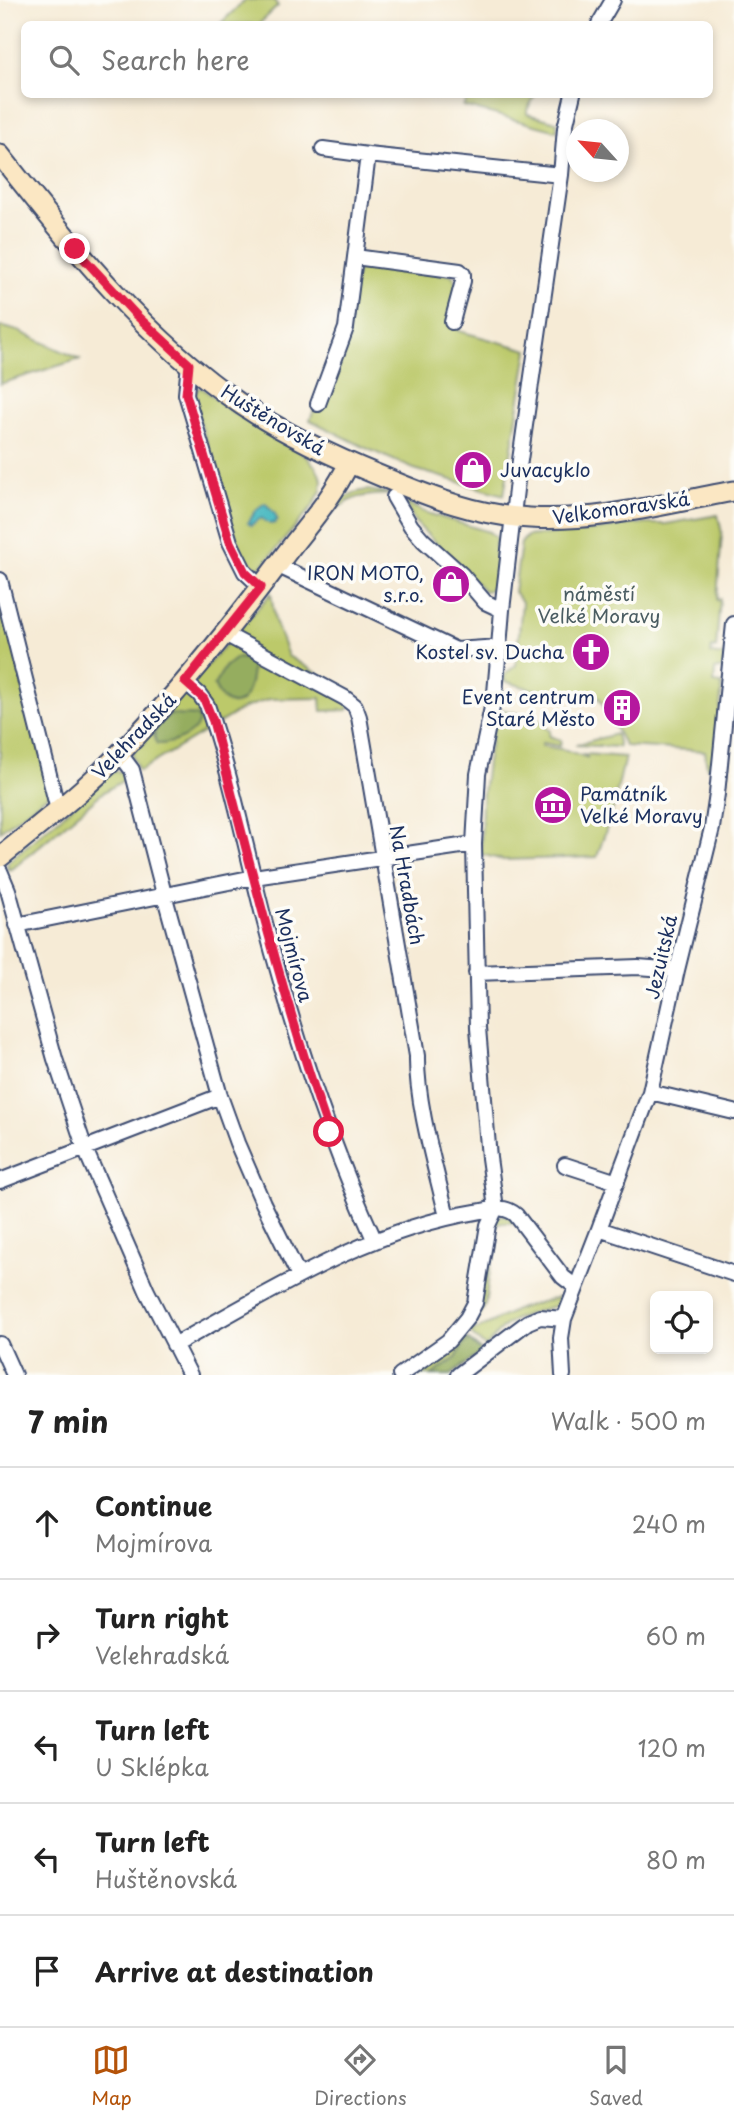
<!DOCTYPE html>
<html lang="en">
<head>
<meta charset="utf-8">
<style>
	:root { --surface:#fff; --page:#f6f6f6; --text:#222; --muted:#767676; --line:#e0e0e0; --accent:#b45309 }
	body { margin:0; font-family:"Playpen Sans",sans-serif; background:var(--page); color:var(--text) }
	.controls { position:absolute; right:21px; bottom:21px; display:grid; overflow:hidden; border-radius:10px; box-shadow:0 4px 10px #0003 }
	.controls button { width:63px; height:63px; display:grid; place-items:center; padding:0; border:0; border-bottom:2px solid var(--line); background:var(--surface); color:var(--text); font:35px sans-serif }
	.compass { position:absolute; left:566px; top:119px; width:63px; height:63px; border-radius:50%; background:var(--surface); box-shadow:0 4px 10px #0003; rotate:297deg }
	.stop { position:absolute; width:21px; height:21px; margin:-16px; border:5px solid #e11d48; border-radius:50%; background:#fff }
	.stop.end { background:#e11d48; border-color:#fff; box-shadow:0 2px 7px #0008 }
	.list { margin:0; padding:0; list-style:none }
	h2 { display:flex; justify-content:space-between; align-items:center; height:91px; margin:0; padding:0 28px; font-size:30px }
	h2 small { font-size:23px; font-weight:400; color:var(--muted) }
	.list li { display:grid; grid-template-columns:46px 1fr auto; gap:21px; align-items:center; box-sizing:border-box; height:112px; padding:0 28px; border-top:2px solid var(--line) }
	.list b { display:block; font-size:26px; white-space:nowrap }
	.list p { margin:0; font-size:23px; white-space:nowrap; color:var(--muted) }
	.list em { font-size:23px; font-style:normal; color:var(--muted) }
	.icon { flex:none; width:38px; height:38px; fill:none; stroke:currentColor; stroke-width:2; stroke-linecap:round; stroke-linejoin:round }
	.map { position:relative; flex:none; width:734px; height:1375px; overflow:hidden }
	.search { position:absolute; background:var(--surface); box-shadow:0 4px 10px #0003; left:21px; right:21px; top:21px; height:77px; display:flex; align-items:center; gap:18px; box-sizing:border-box; padding:0 24px; border-radius:10px; color:var(--muted); font-size:26px }
	.sheet { height:651px; background:var(--surface) }
	nav { display:flex; justify-content:space-around; align-items:center; box-sizing:border-box; height:98px; border-top:2px solid var(--line); background:var(--surface); font-size:19px; color:var(--muted) }
	nav a { display:grid; justify-items:center; gap:4px }
	nav .on { color:var(--accent) }
	.map>svg:first-child { display:block }
</style>
</head>
<body>
<div class="map">
<svg width="734" height="1375" viewBox="0 0 734 1375">
	<rect width="100%" height="100%" fill="#fdfcf7"/>
	<filter id="ink" filterUnits="userSpaceOnUse"><feTurbulence type="fractalNoise" baseFrequency=".0143" numOctaves="2"/><feDisplacementMap in="SourceGraphic" scale="14" xChannelSelector="R" yChannelSelector="G"/><feConvolveMatrix kernelMatrix="1 2 1 2 8 2 1 2 1" color-interpolation-filters="sRGB"/></filter>
	<filter id="wash" filterUnits="userSpaceOnUse"><feTurbulence type="fractalNoise" baseFrequency=".00686" numOctaves="4" result="noise"/><feDisplacementMap in="SourceGraphic" scale="28" xChannelSelector="R" yChannelSelector="G"/><feGaussianBlur stdDeviation="1.57" result="paint"/><feColorMatrix in="noise" values="0 0 0 0 0 0 0 0 0 0 0 0 0 0 0 0 0 1.4 0 .05"/><feComposite in="paint" operator="in"/></filter>
	<g filter="url(#wash)">
		<rect width="100%" height="100%" fill="#f6ebd6"/>
		<path fill="#bcc96b" stroke="#6c7c64" stroke-width="2" d="M245,0H274L278,6L259,24H220Z
			M470,95H535L527,110V114L557,122V131L463,106Z
			M362,265L452,275C463,290 454,314 459,331L528,350L504,495L414,469L368,449L310,420L340,342L358,268Z
			M0,326L18,331L80,359L0,384Z
			M198,388H202L230,410L305,455L316,467L322,479L321,491L312,507L261,567C251,567 248,563 242,555L193,399Z
			M367,490L394,494C367,495 354,494 333,512L328,511C340,498 350,493 367,490Z
			M405,502L424,512L489,532L496,538L495,556L501,557C499,572 502,589 484,591L415,522Z
			M718,515L722,533L717,598V600L720,599L716,648L712,647L711,654L725,656L723,668L715,670L714,683L722,684L715,762L712,766L707,767L705,751L625,746L599,698L531,689L504,681L505,674L516,665L522,602L514,592L521,543L527,536L595,530L634,524H666Z
			M0,580L53,791L0,831Z
			M271,593L275,621L288,656L343,688L353,692L348,710L322,711L321,698L270,699L244,708L139,771L132,756L135,747Z
			M497,708L537,719L550,731L549,736L561,740L560,746L542,743V746L566,750L588,758L584,754L625,757L612,812L597,857L503,860L481,854L482,801L487,762Z
			M616,734L619,747L575,745Z
			M116,771L122,772L124,780L102,793L11,870L7,868L8,862L111,773Z
			M504,1215L515,1220V1223H497L485,1305L473,1330L474,1331L520,1308L559,1297L555,1306C524,1314 504,1319 486,1348L465,1328L492,1225L498,1216Z
			M461,1334L482,1352L451,1375H411L425,1367Z"/>
		<path fill="#95ad5f" stroke="#586e5e" stroke-width="2" d="M236,658C243,658 246,659 252,664C252,673 250,691 244,698C231,713 219,697 214,685L225,667Z
			M172,714C181,717 188,714 197,716L199,722C193,737 172,744 157,744C149,731 161,720 172,714Z
			M469,1340L482,1352L451,1375H432L456,1358L464,1344Z"/>
		<path fill="#4ab9c1" stroke="#327490" stroke-width="2" d="M265,503L275,514L277,519L275,523L270,524L261,518L251,525L248,523L257,509Z"/>
	</g>
	<g filter="url(#ink)">
		<g fill="none" stroke-linecap="round" stroke-linejoin="round">
			<defs>
				<path id="street" d="M599,24L613,0
					M323,149L368,155
					M355,257L460,271L463,274V281L452,322
					M189,364L186,394L230,542L245,572L261,587
					M318,404L346,328L368,155L561,175
					M278,564L285,569L456,650L499,647L502,610L485,602L462,575L423,540L411,526L394,497
					M0,580L58,810
					M502,610L517,481L561,175L565,128L573,94
					M225,634L345,698L355,706L359,717L417,1056C416,1103 436,1169 447,1217
					M185,682L199,694L207,705C235,786 250,871 273,953C300,1051 332,1147 374,1239
					M120,754L132,770L164,894L220,1096L237,1143L263,1203L299,1276
					M0,871L8,890L55,1059L85,1149L147,1291L190,1375
					M17,925L254,877L474,844
					M476,973L638,967L677,970
					M650,1092L734,1112
					M565,1165L617,1182
					M0,1181L220,1096
					M496,1208L489,1158L478,1028L474,844L478,774L495,693L499,647
					M599,1229L734,1274
					M0,1344L14,1375
					M174,1345C271,1292 366,1230 476,1212C491,1210 503,1204 516,1215L563,1277L576,1287
					M400,1375L448,1341L467,1318L475,1303L488,1225L496,1208
					M458,1375L528,1322L540,1317L564,1319
					M563,1375L561,1338L564,1319L599,1229L650,1092L677,970L712,828L717,794L734,624"/>
				<path id="secondary" d="M0,155C72,246 145,339 242,405C286,435 334,457 383,477C430,497 478,516 530,518C599,522 667,503 734,491
					M0,857C41,824 84,791 121,752C180,692 232,626 282,559C305,528 332,499 349,463"/>
			</defs>
			<use href="#street" stroke="#3c4b70" stroke-width="18"/>
			<use href="#secondary" stroke="#3c4b70" stroke-width="23"/>
			<use href="#street" stroke="#fff" stroke-width="14"/>
			<use href="#secondary" stroke="#fbe7c3" stroke-width="19"/>
		</g>
	</g>
	<g fill="none" stroke-linecap="round" stroke-linejoin="round" filter="url(#ink)">
		<path stroke="#e11d48" stroke-width="9" d="M75,249L136,315L189,364L186,394L230,542L245,572L261,587L185,682L204,699L213,721C249,859 282,997 329,1132"/>
	</g>
	<defs>
		<symbol id="shop-disc" viewBox="-11 -11 22 22"><circle r="9.5" fill="#b5179e" stroke="#fdfcf7"/><path d="M-5-2.5h2.3a2.7 3.5 0 0 1 5.4 0H5L5.5 6h-11ZM-1.5-2.5h3a1.5 2.3 0 0 0-3 0Z" fill="#fff"/></symbol>
		<symbol id="church-disc" viewBox="-11 -11 22 22"><circle r="9.5" fill="#b5179e" stroke="#fdfcf7"/><path d="M-1.2-6h2.4v3.5h3.3v2.4h-3.3V6h-2.4V-.1h-3.3v-2.4h3.3Z" fill="#fff"/></symbol>
		<symbol id="building-disc" viewBox="-11 -11 22 22"><circle r="9.5" fill="#b5179e" stroke="#fdfcf7"/><path d="M-4-6H4V6H1V3H-1V6H-4ZM-2.5-4.3h1.7v1.8h-1.7ZM.8-4.3h1.7v1.8H.8ZM-2.5-1h1.7V.8h-1.7ZM.8-1h1.7V.8H.8Z" fill="#fff"/></symbol>
		<symbol id="museum-disc" viewBox="-11 -11 22 22"><circle r="9.5" fill="#b5179e" stroke="#fdfcf7"/><path d="M0-6L6-3V-2H-6V-3ZM-5-1h2V3h-2ZM-1-1h2V3h-2ZM3-1h2V3H3ZM-6 4H6V6H-6Z" fill="#fff"/></symbol>
	</defs>
	<g fill-rule="evenodd">
		<use href="#shop-disc" x="451" y="448" width="44" height="44"/>
		<use href="#shop-disc" x="429" y="562" width="44" height="44"/>
		<use href="#church-disc" x="569" y="630" width="44" height="44"/>
		<use href="#building-disc" x="600" y="686" width="44" height="44"/>
		<use href="#museum-disc" x="531" y="783" width="44" height="44"/>
	</g>
	<g text-anchor="middle" stroke-width="7" stroke-linejoin="round" paint-order="stroke">
		<g font-size="19" fill="#1b2f5e" stroke="#fdfcf7">
			<text transform="translate(273 420) rotate(31)" y="7">Huštěnovská</text>
			<text transform="translate(621 508) rotate(-8)" y="7">Velkomoravská</text>
			<text transform="translate(134 736) rotate(-46)" y="7">Velehradská</text>
			<text transform="translate(407 885) rotate(80)" y="7">Na Hradbách</text>
			<text transform="translate(294 955) rotate(75)" y="7">Mojmírova</text>
			<text transform="translate(661 957) rotate(-77)" y="7">Jezuitská</text>
		</g>
		<g font-size="19" fill="#1b2f5e" stroke="#fdfcf7" text-anchor="end">
			<text x="500" y="477" text-anchor="start">Juvacyklo</text>
			<text x="424" y="580">IRON MOTO,<tspan x="424" dy="22">s.r.o.</tspan></text>
			<text x="564" y="659">Kostel sv. Ducha</text>
			<text x="595" y="704">Event centrum<tspan x="595" dy="22">Staré Město</tspan></text>
			<text x="580" y="801" text-anchor="start">Památník<tspan x="580" dy="22">Velké Moravy</tspan></text>
		</g>
		<g font-size="19" fill="#4b5d62" stroke="#fdfcf7">
			<text x="599" y="601">náměstí<tspan x="599" dy="22">Velké Moravy</tspan></text>
		</g>
	</g>
</svg>
<div class="controls">
<button><svg class="icon" aria-label="locate" viewBox="0 0 24 24"><circle cx="12" cy="12" r="6"/><path d="M12 2v4M12 18v4M2 12h4M18 12h4"/></svg></button>
</div>
<svg class="compass" viewBox="-18 -18 36 36"><path d="M0-13l5 13h-10z" fill="#e53935"/><path d="M0 13l5-13h-10z" fill="#767676"/></svg>
<div class="stop" style="left:329px;top:1132px"></div>
<div class="stop end" style="left:75px;top:249px"></div>
<div class="search"><svg class="icon" aria-label="search" viewBox="0 0 24 24"><circle cx="10" cy="10" r="6"/><path d="M15 15l6 6"/></svg>Search here</div>
</div>
<section class="sheet">
<h2>7 min<small>Walk · 500 m</small></h2>
<ul class="list">
<li><svg class="icon" aria-label="ahead" viewBox="0 0 24 24"><path d="M12 20V5M6 11l6-6 6 6"/></svg><div><b>Continue</b><p>Mojmírova</p></div><em>240 m</em></li>
<li><svg class="icon" aria-label="right" viewBox="0 0 24 24"><path d="M7 20v-9h11M14 6l5 5-5 5"/></svg><div><b>Turn right</b><p>Velehradská</p></div><em>60 m</em></li>
<li><svg class="icon" aria-label="left" viewBox="0 0 24 24"><path d="M17 20v-9H6M10 6l-5 5 5 5"/></svg><div><b>Turn left</b><p>U Sklépka</p></div><em>120 m</em></li>
<li><svg class="icon" aria-label="left" viewBox="0 0 24 24"><path d="M17 20v-9H6M10 6l-5 5 5 5"/></svg><div><b>Turn left</b><p>Huštěnovská</p></div><em>80 m</em></li>
<li><svg class="icon" aria-label="arrive" viewBox="0 0 24 24"><path d="M6 21V4h12l-3 4 3 4H6"/></svg><div><b>Arrive at destination</b></div></li>
</ul>
</section>
<nav>
<a class="on"><svg class="icon" aria-label="map" viewBox="0 0 24 24"><path d="M3 6l6-2 6 2 6-2v14l-6 2-6-2-6 2zM9 4v14M15 6v14"/></svg>Map</a>
<a><svg class="icon" aria-label="directions" viewBox="0 0 24 24"><path d="M12 3l9 9-9 9-9-9zM9 14v-3h6M13 9l2 2-2 2"/></svg>Directions</a>
<a><svg class="icon" aria-label="saved" viewBox="0 0 24 24"><path d="M7 4h10v16l-5-4-5 4z"/></svg>Saved</a>
</nav>
</body>
</html>
